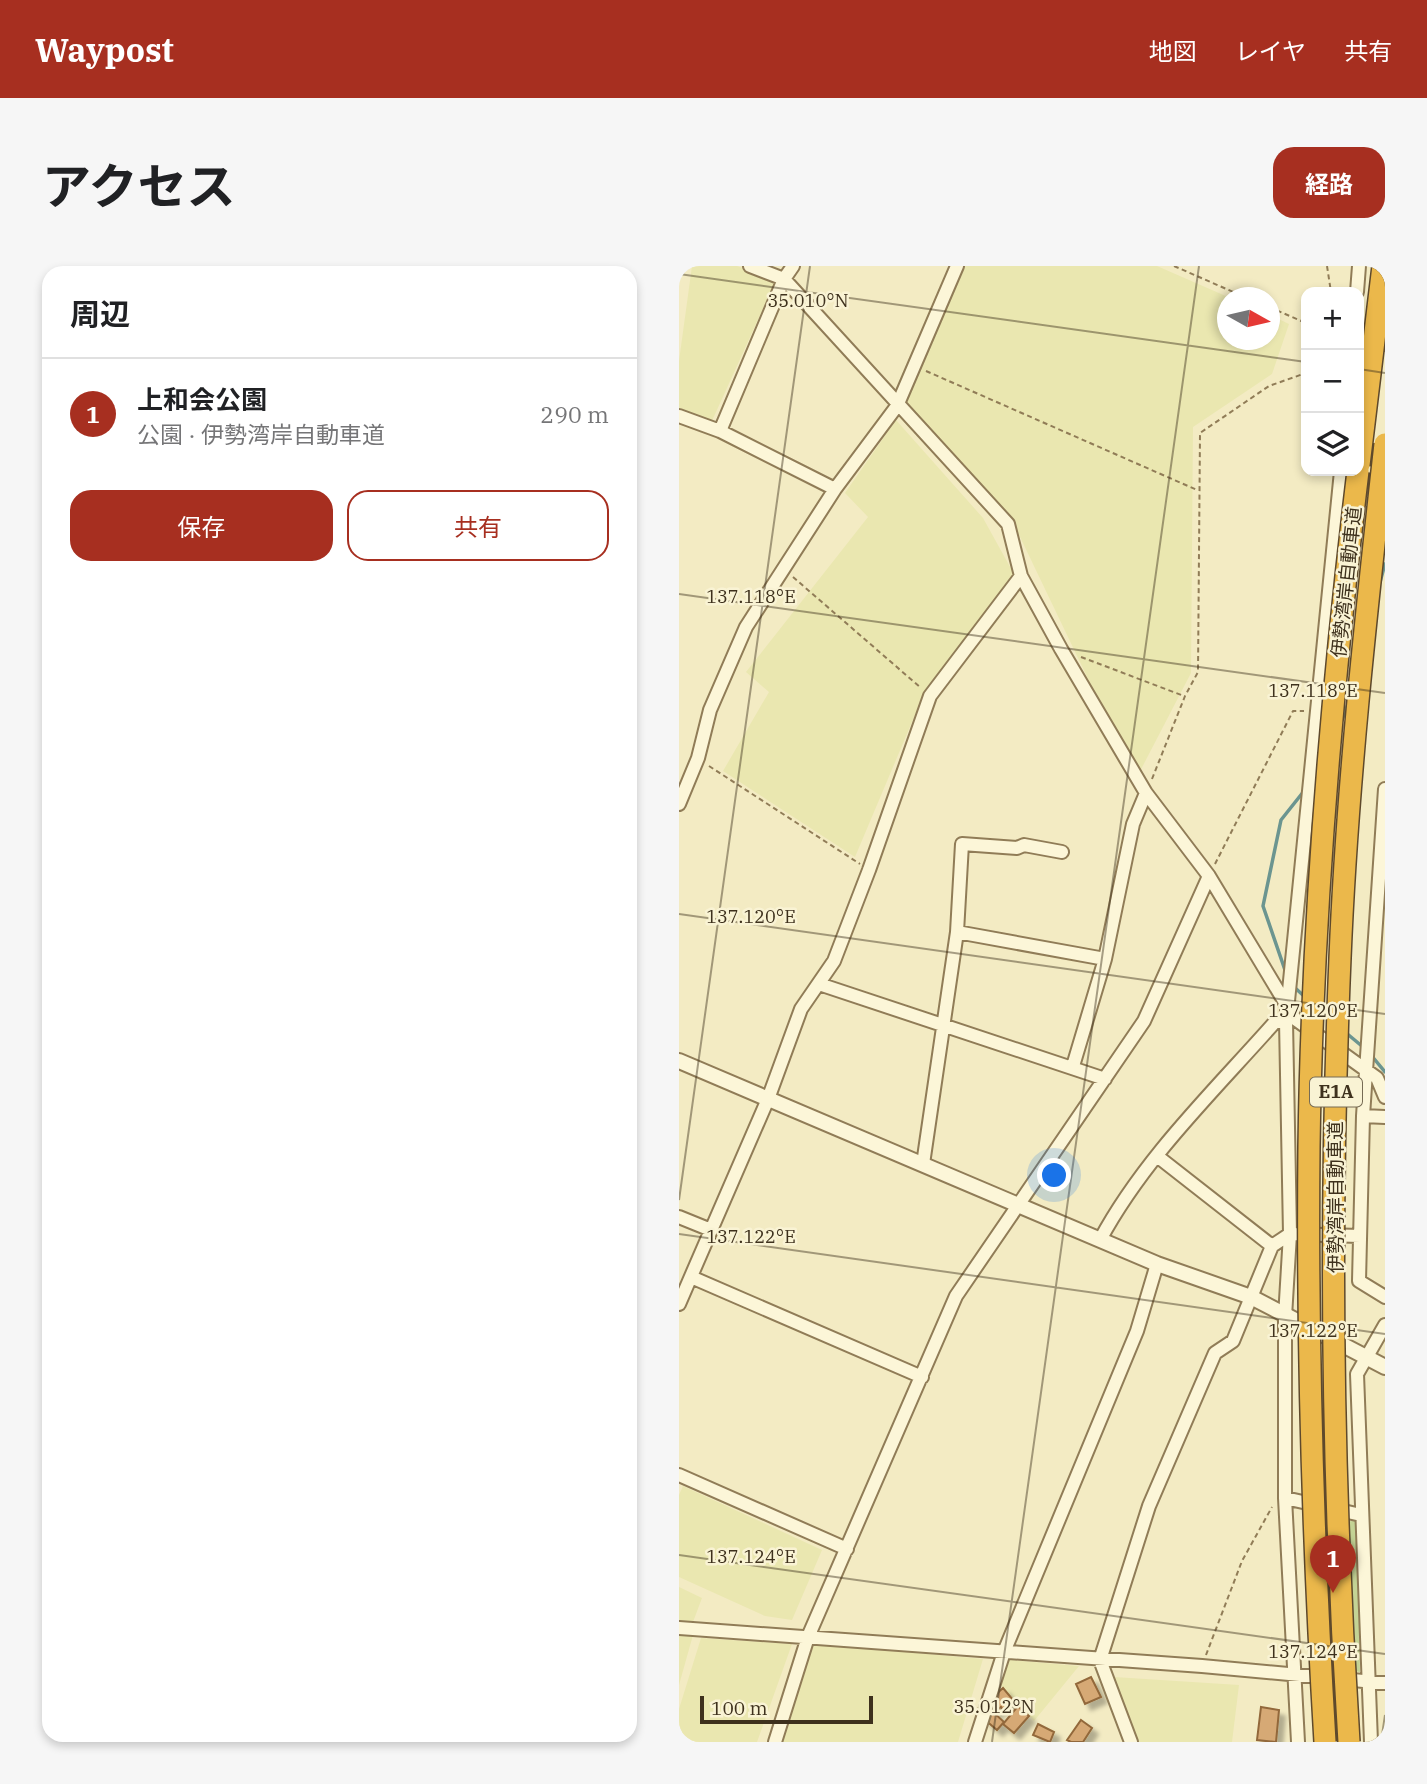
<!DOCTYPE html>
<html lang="ja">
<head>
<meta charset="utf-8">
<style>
	:root { --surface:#fff; --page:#f6f6f6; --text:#202124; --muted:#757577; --line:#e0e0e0; --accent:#a72f20 }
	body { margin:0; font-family:"IBM Plex Serif","Noto Sans JP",serif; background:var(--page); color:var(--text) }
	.controls { position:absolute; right:21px; top:21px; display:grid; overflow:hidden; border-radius:14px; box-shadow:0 4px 10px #0003 }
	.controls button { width:63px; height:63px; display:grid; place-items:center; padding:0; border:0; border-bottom:2px solid var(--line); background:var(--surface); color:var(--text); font:35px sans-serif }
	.compass { position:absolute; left:538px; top:21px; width:63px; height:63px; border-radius:50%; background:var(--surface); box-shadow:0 4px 10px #0003; rotate:98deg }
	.scale { position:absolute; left:21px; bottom:18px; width:173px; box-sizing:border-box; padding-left:7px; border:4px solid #3e311d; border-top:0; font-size:19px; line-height:24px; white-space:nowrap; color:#3e311d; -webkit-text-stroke:5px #f9f3d4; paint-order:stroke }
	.you { position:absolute; left:376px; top:910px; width:24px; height:24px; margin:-18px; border:5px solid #fff; border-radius:50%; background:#1a73e8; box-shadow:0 0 0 10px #1a73e833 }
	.badge { display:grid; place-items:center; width:46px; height:46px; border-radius:50%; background:var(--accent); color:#fff; font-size:23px; font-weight:700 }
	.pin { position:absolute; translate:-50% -58px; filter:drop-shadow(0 2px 4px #0008) }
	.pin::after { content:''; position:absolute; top:37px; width:24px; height:21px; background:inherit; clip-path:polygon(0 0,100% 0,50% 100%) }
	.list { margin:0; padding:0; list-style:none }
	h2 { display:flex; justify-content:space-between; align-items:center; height:91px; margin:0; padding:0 28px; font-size:30px }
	h2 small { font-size:23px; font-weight:400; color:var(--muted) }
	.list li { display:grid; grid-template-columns:46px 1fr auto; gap:21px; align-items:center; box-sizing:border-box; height:112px; padding:0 28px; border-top:2px solid var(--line) }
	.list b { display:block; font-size:26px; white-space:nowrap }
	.list p { margin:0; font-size:23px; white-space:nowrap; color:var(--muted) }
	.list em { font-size:23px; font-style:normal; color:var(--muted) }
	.actions { display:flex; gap:14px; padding:21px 28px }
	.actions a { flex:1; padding:16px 0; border:2px solid var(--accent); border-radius:21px; text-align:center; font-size:24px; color:var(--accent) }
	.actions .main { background:var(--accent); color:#fff }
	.icon { flex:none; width:38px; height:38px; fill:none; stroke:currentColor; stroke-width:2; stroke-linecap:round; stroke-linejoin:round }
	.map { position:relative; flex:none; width:706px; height:1476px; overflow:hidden; border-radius:21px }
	header { display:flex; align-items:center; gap:42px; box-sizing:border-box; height:98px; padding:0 35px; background:var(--accent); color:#fff }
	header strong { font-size:33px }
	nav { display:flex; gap:38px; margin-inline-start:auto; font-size:24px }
	.intro { display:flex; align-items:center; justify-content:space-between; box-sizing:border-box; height:168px; padding:0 42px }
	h1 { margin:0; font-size:49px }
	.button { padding:18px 32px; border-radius:21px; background:var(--accent); color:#fff; font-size:24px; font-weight:700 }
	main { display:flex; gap:42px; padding:0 42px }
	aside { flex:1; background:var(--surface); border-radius:21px; box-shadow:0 4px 10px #0003 }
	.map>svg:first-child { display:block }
</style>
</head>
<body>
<header>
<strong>Waypost</strong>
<nav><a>地図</a><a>レイヤ</a><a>共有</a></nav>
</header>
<div class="intro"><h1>アクセス</h1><a class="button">経路</a></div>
<main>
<aside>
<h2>周辺<small></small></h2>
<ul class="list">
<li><span class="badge">1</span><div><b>上和会公園</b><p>公園 · 伊勢湾岸自動車道</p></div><em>290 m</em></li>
</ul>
<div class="actions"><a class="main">保存</a><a>共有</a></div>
</aside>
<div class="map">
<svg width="706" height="1476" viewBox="0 0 706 1476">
	<defs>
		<filter id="shadow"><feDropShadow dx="6" dy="6" stdDeviation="2" flood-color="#0004"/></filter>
	</defs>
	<rect width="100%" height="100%" fill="#f3ebc3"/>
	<path fill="#eae7b0" d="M13,0H58L97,14L32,157L0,144V95Z
		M285,0H478L549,31L548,74H590L591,49L610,58L593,108L514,161L512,407L457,513L332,252L225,138Z
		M217,154L304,252L335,308L241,437L176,591L44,505L90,426L67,406L189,251L166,227Z
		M4,1220L143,1284L113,1354L86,1350L0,1311V1229Z
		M0,1321L23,1332L14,1356L0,1355Z
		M0,1369H14L0,1419Z
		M22,1372L113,1378L78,1476H0V1443Z
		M127,1377L304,1393L279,1476H91Z
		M321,1393L400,1400L355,1455L313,1410Z
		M435,1411L560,1419L553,1476H457Z"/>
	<path fill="#c4d395" d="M678,1255L681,1406L633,1399L626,1256Z"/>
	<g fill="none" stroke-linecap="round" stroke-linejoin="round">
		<path stroke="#6b9590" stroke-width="3.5" d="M701,316L706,298
			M663,454L669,438
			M607,707L584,640L602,554L625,525
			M614,720L626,731
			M666,766L684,781
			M692,789L706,806"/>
	</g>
	<path fill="#d6a975" stroke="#92683a" stroke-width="2" filter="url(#shadow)" d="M412,1411L422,1431L406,1438L397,1418Z
		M324,1422L335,1435L324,1444L322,1441L317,1445L312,1439L319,1434L315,1430Z
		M339,1440L350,1450L335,1467L324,1458Z
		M582,1441L600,1444L597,1476L578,1474Z
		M313,1445L325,1456L318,1464L305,1453Z
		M402,1454L413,1462L404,1476H392L388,1474Z
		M359,1458L375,1466L371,1476L354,1469Z"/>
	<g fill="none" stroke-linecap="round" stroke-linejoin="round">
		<defs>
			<path id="minor" d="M71,0L105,13L329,258L342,310L382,383L467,527L530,610L616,753L698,812L706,831
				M678,26L680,0
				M680,75L706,78
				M0,150L41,165L156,223
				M41,165L105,13L114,0
				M706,523L684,850L680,1015L706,1031
				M0,538L19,492L31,444L67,361L156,223L218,140L278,0
				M278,666L426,693
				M140,718L426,813
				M394,800L426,693L454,558L467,527
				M684,850L706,851
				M478,890L593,980
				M244,898L278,666L283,578L338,582L345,579L383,586
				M0,951L32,964
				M421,974C465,892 535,825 596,756L607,755
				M12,1011L243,1111
				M0,1038L89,833L122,743L155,695L190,604L251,430L342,310
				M0,1209L168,1283
				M606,1232L682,1249
				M0,1362L523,1400L706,1417
				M96,1476L129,1371L277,1030L465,755L530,610
				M296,1476L325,1386L458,1065L478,998
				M452,1476L421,1394L470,1240L536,1087L554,1075L593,980L611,968L681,970
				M619,1476L606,1232V1051L611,968L607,755L662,205
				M692,1476L678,1108L706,1059"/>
			<path id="tertiary" d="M0,795L478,998L572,1031L706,1101"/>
		</defs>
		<use href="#minor" stroke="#907c57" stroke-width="16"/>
		<use href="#tertiary" stroke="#907c57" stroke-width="18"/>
		<path stroke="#907c57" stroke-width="2" stroke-dasharray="5 3.5" stroke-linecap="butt" d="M495,0L568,32
			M648,0L652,26
			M590,41L627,57
			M247,105L518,224
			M114,311L242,422
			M402,391L505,430
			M30,500L181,598
			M473,513L506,430L519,406L521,167L590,120L627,107
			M536,598L614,445H625
			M527,1389L563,1295L593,1241"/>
		<use href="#minor" stroke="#fcf6d8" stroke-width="12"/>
		<use href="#tertiary" stroke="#fcf6d8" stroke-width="14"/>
		<defs>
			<path id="motorway-bridge" d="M680,199L704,0
				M646,1476C634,1278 628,1080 630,881C633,655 652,429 679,205
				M670,1476C653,1216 650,953 661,692C668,521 687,349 706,178"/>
		</defs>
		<use href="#motorway-bridge" stroke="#5e492c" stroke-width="24" stroke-linecap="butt"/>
		<use href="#motorway-bridge" stroke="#ebb84b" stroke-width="21"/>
	</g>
	<path fill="none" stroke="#3e311d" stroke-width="2" stroke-opacity="0.45" d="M0,8L627,96M680,103L706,107M0,328L706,427M0,648L706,748M0,934L131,0M0,968L706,1068M0,1289L706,1388M313,1476L520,0M702,1476L706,1449"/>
	<g text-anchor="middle" stroke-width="5" stroke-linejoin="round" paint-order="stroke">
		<rect fill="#f9f3d4" stroke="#766b54" stroke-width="2" x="631" y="811.5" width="52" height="29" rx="5"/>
		<g font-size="18" font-weight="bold" fill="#3e311d">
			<text x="657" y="832">E1A</text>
		</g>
		<g font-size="19" fill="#3e311d" stroke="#f9f3d4">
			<text transform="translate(667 316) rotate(-84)" y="7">伊勢湾岸自動車道</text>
			<text transform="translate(656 931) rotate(-90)" y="7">伊勢湾岸自動車道</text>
		</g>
	</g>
	<g font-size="18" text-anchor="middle" fill="#3e311d" stroke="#f9f3d4" stroke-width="5" stroke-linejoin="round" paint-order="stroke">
		<text x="129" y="41">35.010°N</text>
		<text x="72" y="337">137.118°E</text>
		<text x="634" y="431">137.118°E</text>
		<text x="72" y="657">137.120°E</text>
		<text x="634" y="751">137.120°E</text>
		<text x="72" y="977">137.122°E</text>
		<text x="634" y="1071">137.122°E</text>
		<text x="72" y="1297">137.124°E</text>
		<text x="634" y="1392">137.124°E</text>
		<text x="315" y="1447">35.012°N</text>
	</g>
</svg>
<div class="controls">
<button>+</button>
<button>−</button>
<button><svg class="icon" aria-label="layers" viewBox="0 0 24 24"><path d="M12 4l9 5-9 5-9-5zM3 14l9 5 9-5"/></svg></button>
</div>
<svg class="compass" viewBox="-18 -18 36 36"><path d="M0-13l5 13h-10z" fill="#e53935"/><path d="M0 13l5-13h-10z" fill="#757577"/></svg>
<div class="scale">100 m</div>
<div class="you"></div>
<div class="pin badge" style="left:654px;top:1327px">1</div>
</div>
</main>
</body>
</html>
